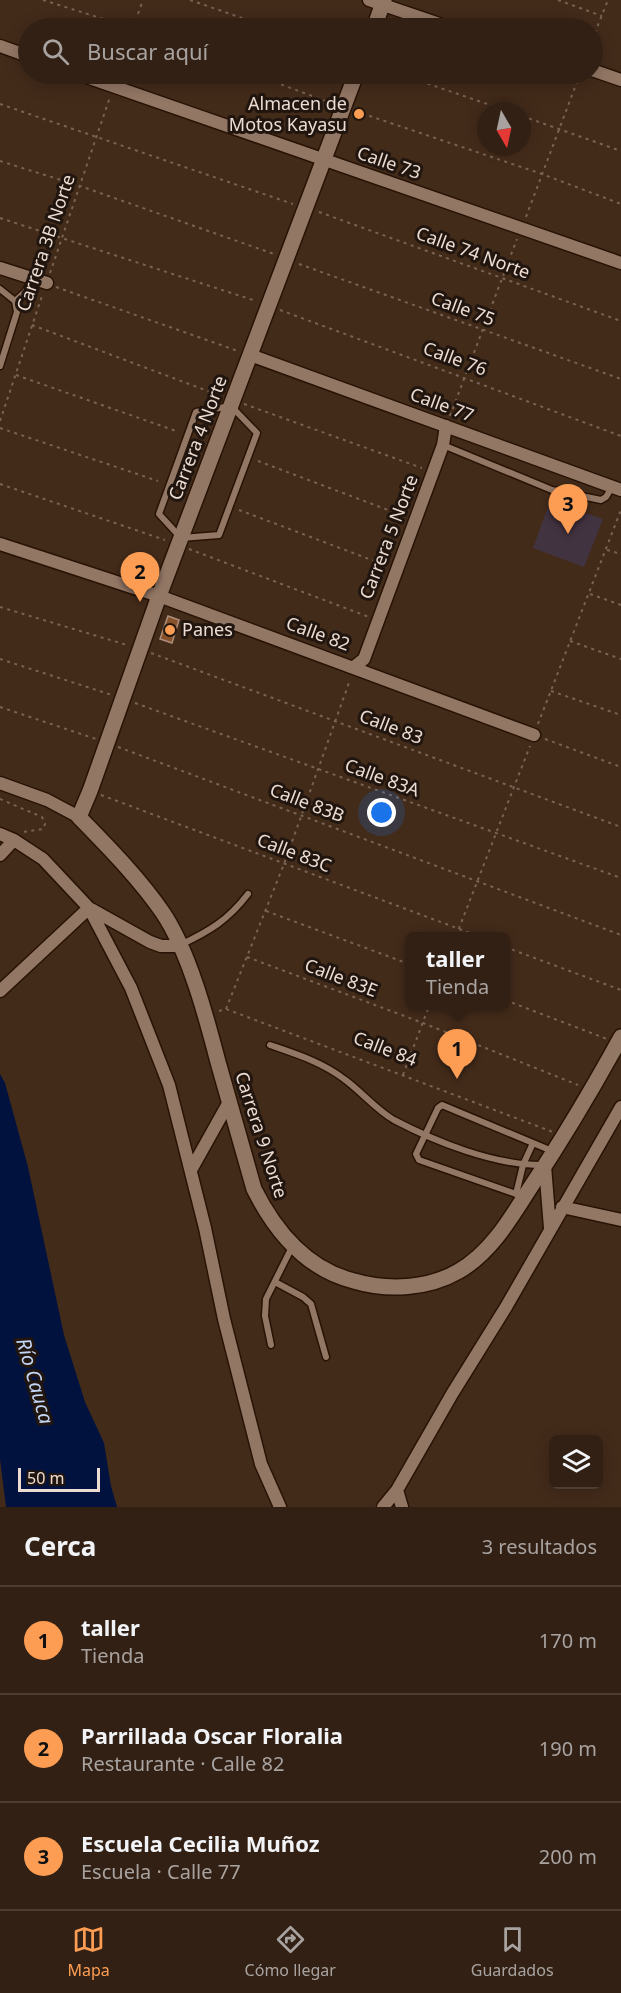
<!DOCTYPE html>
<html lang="es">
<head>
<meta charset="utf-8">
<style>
	:root { --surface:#322014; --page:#3a281d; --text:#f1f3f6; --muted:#a8a3a0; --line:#4d3e34; --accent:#fc9d53 }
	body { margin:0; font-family:"Noto Sans",sans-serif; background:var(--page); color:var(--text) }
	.controls { position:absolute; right:18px; bottom:18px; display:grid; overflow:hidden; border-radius:9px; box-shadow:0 3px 15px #0003 }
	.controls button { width:54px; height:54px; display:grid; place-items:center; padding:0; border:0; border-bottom:2px solid var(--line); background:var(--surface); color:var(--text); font:30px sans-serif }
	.compass { position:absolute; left:477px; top:102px; width:54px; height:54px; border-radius:50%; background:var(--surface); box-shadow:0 3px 15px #0003; rotate:171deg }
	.scale { position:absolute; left:18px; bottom:15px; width:82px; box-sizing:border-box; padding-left:6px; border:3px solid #ecdcd2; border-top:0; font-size:16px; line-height:21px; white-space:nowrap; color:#ecdcd2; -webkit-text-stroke:4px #21160f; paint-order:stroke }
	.you { position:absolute; left:382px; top:813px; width:21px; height:21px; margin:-15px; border:4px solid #fff; border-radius:50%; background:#1a73e8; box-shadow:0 0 0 9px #1a73e833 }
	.badge { display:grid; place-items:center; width:39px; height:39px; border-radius:50%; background:var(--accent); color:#111; font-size:20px; font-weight:700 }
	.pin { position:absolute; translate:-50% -50px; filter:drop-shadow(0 2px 3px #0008) }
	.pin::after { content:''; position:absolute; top:32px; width:21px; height:18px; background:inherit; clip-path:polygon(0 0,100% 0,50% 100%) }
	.popup { position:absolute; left:405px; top:932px; width:105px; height:78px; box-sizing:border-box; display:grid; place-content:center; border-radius:9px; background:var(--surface); filter:drop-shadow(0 2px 4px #0005); font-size:20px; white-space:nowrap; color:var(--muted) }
	.popup b { font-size:22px; color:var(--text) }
	.popup::after { content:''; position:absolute; left:50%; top:100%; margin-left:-12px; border:12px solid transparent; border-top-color:var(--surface) }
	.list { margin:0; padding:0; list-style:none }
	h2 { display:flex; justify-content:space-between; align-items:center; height:78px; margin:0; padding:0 24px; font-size:26px }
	h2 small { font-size:20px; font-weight:400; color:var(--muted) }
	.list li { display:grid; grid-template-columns:39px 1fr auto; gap:18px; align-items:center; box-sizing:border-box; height:108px; padding:0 24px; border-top:2px solid var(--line) }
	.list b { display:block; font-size:22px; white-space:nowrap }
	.list p { margin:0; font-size:20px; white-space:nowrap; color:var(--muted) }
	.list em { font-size:20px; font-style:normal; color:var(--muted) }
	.icon { flex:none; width:33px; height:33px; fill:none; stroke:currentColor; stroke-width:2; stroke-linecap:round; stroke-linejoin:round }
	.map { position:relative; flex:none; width:621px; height:1507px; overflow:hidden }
	.search { position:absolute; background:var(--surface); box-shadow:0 3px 15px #0003; left:18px; right:18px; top:18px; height:66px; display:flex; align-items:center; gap:15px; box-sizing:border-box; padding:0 21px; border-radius:33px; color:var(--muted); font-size:22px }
	.sheet { height:402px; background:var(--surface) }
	nav { display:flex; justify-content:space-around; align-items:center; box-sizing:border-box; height:84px; border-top:2px solid var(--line); background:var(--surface); font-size:16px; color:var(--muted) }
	nav a { display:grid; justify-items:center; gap:3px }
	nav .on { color:var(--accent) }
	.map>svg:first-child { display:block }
</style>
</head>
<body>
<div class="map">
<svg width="621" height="1507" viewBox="0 0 621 1507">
	<rect width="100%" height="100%" fill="#432b1a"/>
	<path fill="#423340" d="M550,501L603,519L584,567L533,548Z"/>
	<path fill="#01123f" d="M0,1074L5,1083L28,1167L64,1335L85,1402L104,1443L111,1486L117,1507H6L0,1459Z"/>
	<path fill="#87522b" stroke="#ab8e7b" stroke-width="1.5" d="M168,616L179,620L172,643L160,639Z"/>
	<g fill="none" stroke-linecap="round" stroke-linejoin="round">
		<defs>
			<path id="service" d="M0,289L15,301L17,312L0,366
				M15,301L25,292L33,279
				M231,406L257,433L219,535L181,538L159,514L196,412Z
				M443,445L552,490L601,500L606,497L612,487
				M180,945C210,931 228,920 248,894
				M270,1045C296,1054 322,1062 344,1079C361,1091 376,1110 394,1120C436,1142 494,1165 541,1165
				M533,1143L552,1151
				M516,1194L419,1160L416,1154L438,1108L442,1105L533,1143L523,1165L516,1194L523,1199
				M275,1282L303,1297L311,1304L326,1357
				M271,1345L265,1316L266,1299L292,1247"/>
			<path id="minor" d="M369,0L451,28
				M0,46L28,56
				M592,70L621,80
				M78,74L621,263
				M0,268L47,283
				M250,355L621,490
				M0,544L159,596L534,735
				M354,667L364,659L443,445L446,426
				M0,783L47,800L79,817
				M0,834L14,840L43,859L89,908L131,988L169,1085L205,1228L224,1319L261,1464L280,1507
				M0,855L14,840
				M91,909L150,942L161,946H179
				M0,991L89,908
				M545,1166L550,1228
				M191,1170L229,1102
				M562,1207L621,1220
				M397,1490L402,1507
				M383,1507L397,1490L452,1394L506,1307L621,1107"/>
			<path id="tertiary" d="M374,28L384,0
				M356,74L159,596L90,791L79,817C108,847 139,878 163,913C189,952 206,1016 218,1062C230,1104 242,1146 254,1189C275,1231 306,1269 354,1281C388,1291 428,1289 459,1271C492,1252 512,1216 532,1185C564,1137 593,1088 621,1037"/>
		</defs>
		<use href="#service" stroke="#281304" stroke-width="9"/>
		<use href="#minor" stroke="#281304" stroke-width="15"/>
		<use href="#tertiary" stroke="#281304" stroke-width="18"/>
		<path stroke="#786354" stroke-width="2" stroke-dasharray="3 4.5" stroke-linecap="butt" d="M43,0L132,28
			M190,0L271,28
			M558,0L602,16
			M133,28L143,0
			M592,40L608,0
			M253,74L331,103
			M399,74L508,111
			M0,104L293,204
			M355,111L542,174L621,204
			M522,116L621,151
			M0,161L80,186L274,254
			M319,212L621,321
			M526,217L580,74
			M0,218L256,301
			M299,264L621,379
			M50,273L110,97
			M56,287L238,351
			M280,310L621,436
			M32,325L221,396
			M16,375L176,431
			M244,404L422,468
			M450,416L517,239
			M0,421L43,293
			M0,428L158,481
			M258,461L404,516
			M0,484L165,540
			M239,510L385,565
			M189,549L369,617
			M607,550L621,554
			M590,594L621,605
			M0,607L127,645
			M570,641L621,659
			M151,653L621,827
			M0,659L112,695
			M551,691L621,715
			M135,703L621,878
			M0,707L96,739
			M538,724L621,510
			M545,739L621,767
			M118,747L621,935
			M101,795L478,936
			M0,799L42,817L45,824L43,829L23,832
			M266,911L409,964
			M456,936L530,746
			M505,947L621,990
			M247,957L423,1023L578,1085
			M505,1000L607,1039
			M226,1009L284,864L350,680
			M219,1011L226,1009L553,1132
			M403,1075L429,1006"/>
		<use href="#service" stroke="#937765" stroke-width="6"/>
		<use href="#minor" stroke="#937765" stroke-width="12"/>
		<use href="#tertiary" stroke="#937765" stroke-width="15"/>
	</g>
	<g fill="#fc9d53" stroke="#21160f" stroke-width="2">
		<circle cx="359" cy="114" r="6"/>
		<circle cx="170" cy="630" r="6"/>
	</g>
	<g text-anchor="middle" stroke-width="6" stroke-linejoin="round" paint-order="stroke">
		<g font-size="18" fill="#ecdcd2" stroke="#21160f" text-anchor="end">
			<text x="347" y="110">Almacen de<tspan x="347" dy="21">Motos Kayasu</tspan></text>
			<text x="182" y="636" text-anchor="start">Panes</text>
		</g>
		<g font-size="18" fill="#ecdcd2" stroke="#21160f">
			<text transform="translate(389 163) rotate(19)" y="6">Calle 73</text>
			<text transform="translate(46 243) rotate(-71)" y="6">Carrera 3B Norte</text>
			<text transform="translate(473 253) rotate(20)" y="6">Calle 74 Norte</text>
			<text transform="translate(463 309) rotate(20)" y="6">Calle 75</text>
			<text transform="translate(455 359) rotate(20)" y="6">Calle 76</text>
			<text transform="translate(442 405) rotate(20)" y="6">Calle 77</text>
			<text transform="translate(198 438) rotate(-69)" y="6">Carrera 4 Norte</text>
			<text transform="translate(389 537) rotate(-69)" y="6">Carrera 5 Norte</text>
			<text transform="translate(318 634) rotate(20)" y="6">Calle 82</text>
			<text transform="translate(391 727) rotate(21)" y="6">Calle 83</text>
			<text transform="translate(382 778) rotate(20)" y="6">Calle 83A</text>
			<text transform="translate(307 803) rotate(21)" y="6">Calle 83B</text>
			<text transform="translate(294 853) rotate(21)" y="6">Calle 83C</text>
			<text transform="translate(341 978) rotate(21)" y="6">Calle 83E</text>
			<text transform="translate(385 1049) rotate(21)" y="6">Calle 84</text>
			<text transform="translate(261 1135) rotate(72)" y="6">Carrera 9 Norte</text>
		</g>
		<g font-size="20" font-style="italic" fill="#c4d6f6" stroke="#21160f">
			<text transform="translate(35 1381) rotate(74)" y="7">Río Cauca</text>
		</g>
	</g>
</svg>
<div class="controls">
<button><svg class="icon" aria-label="layers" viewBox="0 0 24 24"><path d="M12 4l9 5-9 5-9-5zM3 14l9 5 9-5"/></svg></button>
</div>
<svg class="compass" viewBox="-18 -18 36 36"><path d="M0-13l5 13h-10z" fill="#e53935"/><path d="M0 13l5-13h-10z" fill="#a8a3a0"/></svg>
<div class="scale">50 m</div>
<div class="you"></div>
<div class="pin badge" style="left:457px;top:1079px">1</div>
<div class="popup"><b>taller</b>Tienda</div>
<div class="pin badge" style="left:140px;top:602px">2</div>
<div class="pin badge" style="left:568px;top:534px">3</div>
<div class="search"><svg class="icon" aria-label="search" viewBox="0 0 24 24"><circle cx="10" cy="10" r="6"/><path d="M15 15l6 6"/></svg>Buscar aquí</div>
</div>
<section class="sheet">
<h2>Cerca<small>3 resultados</small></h2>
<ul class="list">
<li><span class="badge">1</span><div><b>taller</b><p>Tienda</p></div><em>170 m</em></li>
<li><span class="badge">2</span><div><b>Parrillada Oscar Floralia</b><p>Restaurante · Calle 82</p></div><em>190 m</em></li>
<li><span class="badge">3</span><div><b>Escuela Cecilia Muñoz</b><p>Escuela · Calle 77</p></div><em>200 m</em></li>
</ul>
</section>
<nav>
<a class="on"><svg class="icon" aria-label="map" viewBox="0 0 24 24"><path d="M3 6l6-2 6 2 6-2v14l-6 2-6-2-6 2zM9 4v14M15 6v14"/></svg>Mapa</a>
<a><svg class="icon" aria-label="directions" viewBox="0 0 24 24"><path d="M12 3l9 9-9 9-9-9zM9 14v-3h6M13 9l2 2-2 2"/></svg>Cómo llegar</a>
<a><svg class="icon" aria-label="saved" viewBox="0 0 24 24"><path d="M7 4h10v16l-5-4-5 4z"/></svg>Guardados</a>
</nav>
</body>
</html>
